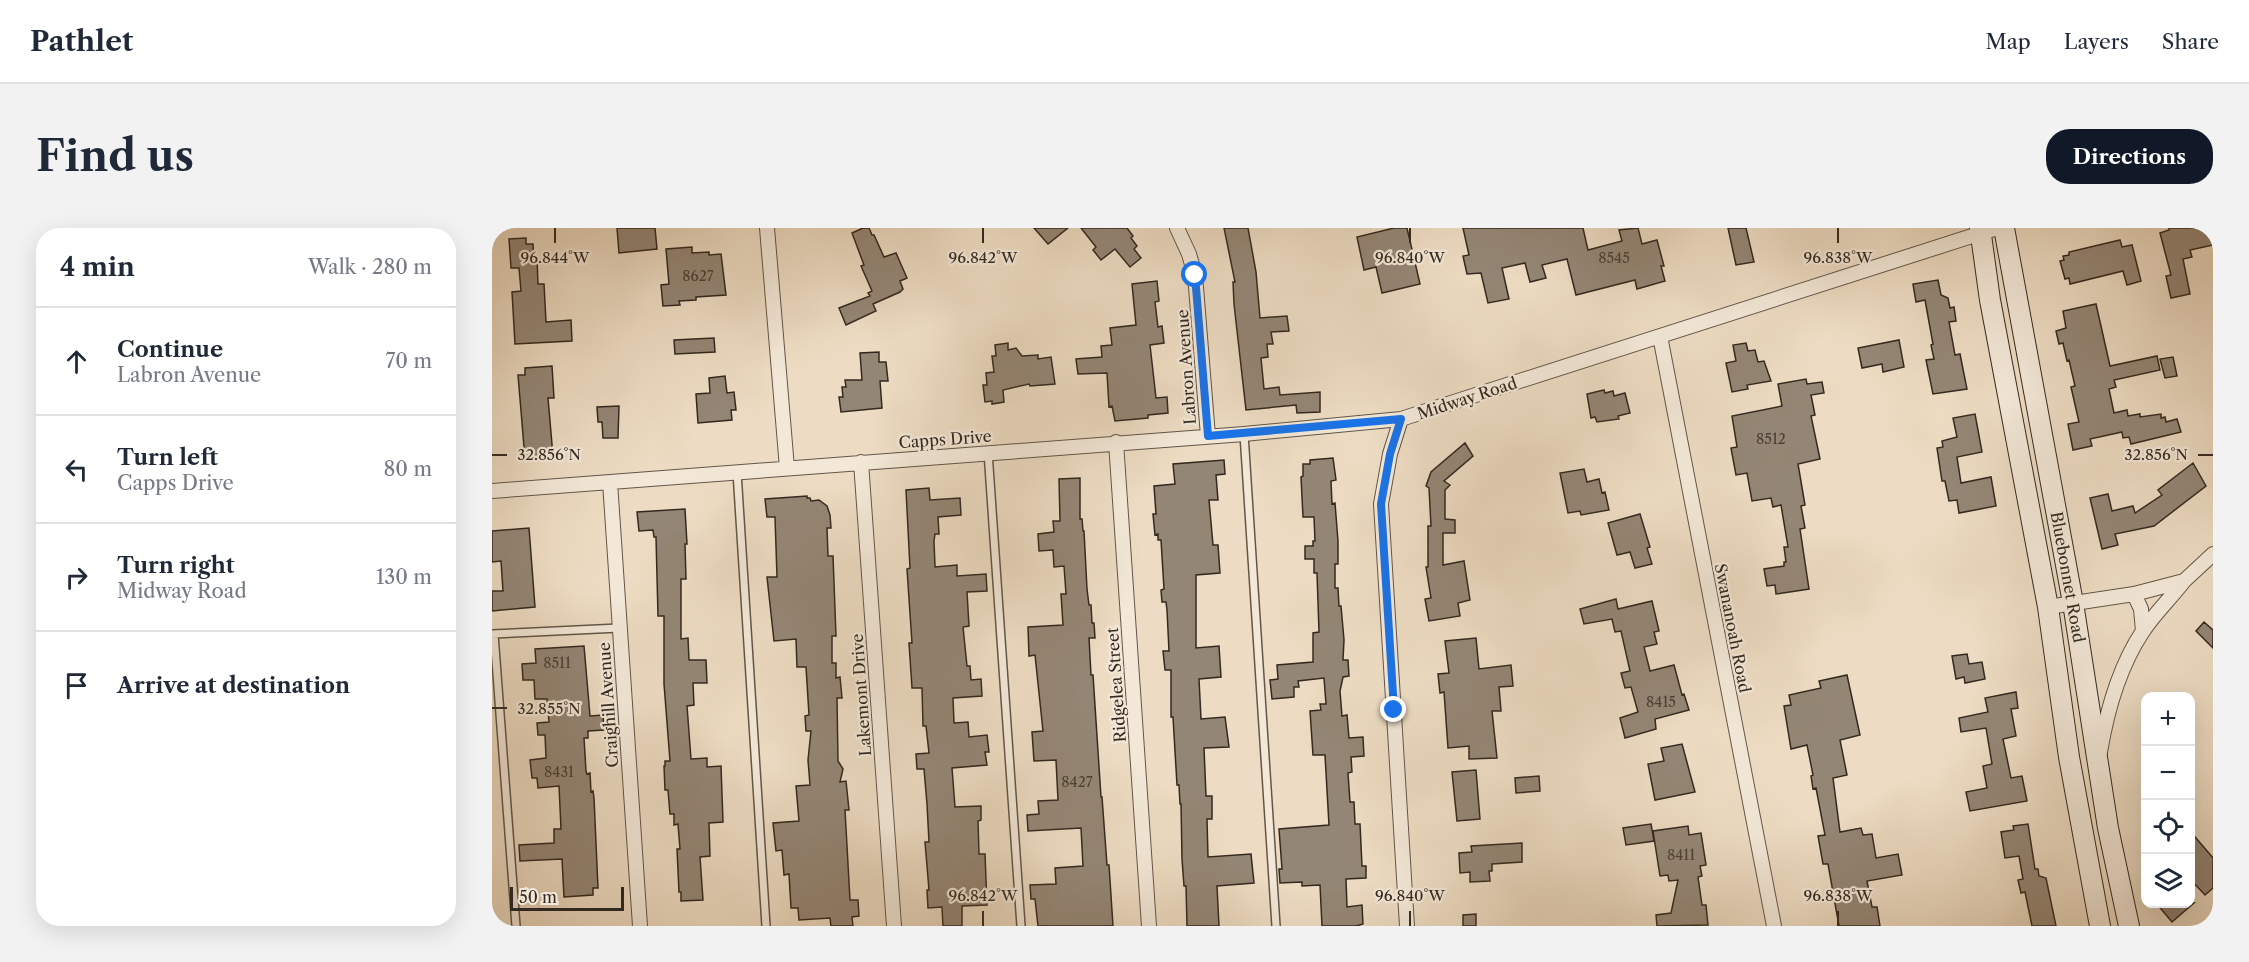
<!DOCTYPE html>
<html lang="en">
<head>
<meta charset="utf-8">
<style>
	:root { --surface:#fff; --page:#f2f2f3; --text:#1f2937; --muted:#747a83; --line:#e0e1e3; --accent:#111827 }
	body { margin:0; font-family:"Libre Caslon Text",serif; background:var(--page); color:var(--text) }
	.controls { position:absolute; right:18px; bottom:18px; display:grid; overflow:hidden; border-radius:12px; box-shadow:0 6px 24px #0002 }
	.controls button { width:54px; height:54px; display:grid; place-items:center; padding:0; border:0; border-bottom:2px solid var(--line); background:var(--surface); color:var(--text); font:30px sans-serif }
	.scale { position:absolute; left:18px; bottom:15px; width:114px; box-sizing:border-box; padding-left:6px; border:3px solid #332920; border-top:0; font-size:16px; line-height:21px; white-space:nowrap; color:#332920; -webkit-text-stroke:4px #f3e8d8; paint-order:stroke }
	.stop { position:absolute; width:18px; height:18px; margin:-14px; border:4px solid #1a73e8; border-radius:50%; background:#fff }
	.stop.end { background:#1a73e8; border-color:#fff; box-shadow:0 2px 6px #0008 }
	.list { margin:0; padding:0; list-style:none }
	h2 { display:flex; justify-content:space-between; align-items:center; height:78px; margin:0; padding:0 24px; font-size:26px }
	h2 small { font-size:20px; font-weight:400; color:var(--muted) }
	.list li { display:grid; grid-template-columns:39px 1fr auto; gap:18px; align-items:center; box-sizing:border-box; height:108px; padding:0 24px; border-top:2px solid var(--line) }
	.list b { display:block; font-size:22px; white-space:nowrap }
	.list p { margin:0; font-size:20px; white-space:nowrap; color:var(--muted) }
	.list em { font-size:20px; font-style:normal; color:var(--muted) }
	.icon { flex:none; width:33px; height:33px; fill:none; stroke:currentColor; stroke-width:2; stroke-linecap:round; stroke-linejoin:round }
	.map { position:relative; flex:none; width:1721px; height:698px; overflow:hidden; border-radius:24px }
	header { display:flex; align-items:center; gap:36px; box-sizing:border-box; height:84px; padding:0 30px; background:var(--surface); border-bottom:2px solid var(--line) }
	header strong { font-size:28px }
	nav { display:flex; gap:33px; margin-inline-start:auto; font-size:21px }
	.intro { display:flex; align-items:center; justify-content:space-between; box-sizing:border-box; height:144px; padding:0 36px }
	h1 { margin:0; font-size:42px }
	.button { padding:15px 27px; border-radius:24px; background:var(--accent); color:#fff; font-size:21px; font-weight:700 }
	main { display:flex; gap:36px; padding:0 36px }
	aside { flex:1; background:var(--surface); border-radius:24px; box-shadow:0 6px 24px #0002 }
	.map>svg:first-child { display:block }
</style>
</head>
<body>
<header>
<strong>Pathlet</strong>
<nav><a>Map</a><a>Layers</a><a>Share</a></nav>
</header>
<div class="intro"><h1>Find us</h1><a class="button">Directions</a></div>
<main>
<aside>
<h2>4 min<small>Walk · 280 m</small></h2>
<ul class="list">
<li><svg class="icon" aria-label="ahead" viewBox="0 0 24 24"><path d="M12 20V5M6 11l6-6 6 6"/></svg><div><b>Continue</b><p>Labron Avenue</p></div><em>70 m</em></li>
<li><svg class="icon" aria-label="left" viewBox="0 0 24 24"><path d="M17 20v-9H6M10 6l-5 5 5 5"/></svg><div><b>Turn left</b><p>Capps Drive</p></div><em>80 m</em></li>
<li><svg class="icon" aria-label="right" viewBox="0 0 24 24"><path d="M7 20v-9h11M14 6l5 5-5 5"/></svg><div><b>Turn right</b><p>Midway Road</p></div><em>130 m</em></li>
<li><svg class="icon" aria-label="arrive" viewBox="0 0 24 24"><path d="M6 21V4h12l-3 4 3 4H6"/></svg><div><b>Arrive at destination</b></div></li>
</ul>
</aside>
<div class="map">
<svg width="1721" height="698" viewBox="0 0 1721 698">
	<rect width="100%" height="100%" fill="#eddcc3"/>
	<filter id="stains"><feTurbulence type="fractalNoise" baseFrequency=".00333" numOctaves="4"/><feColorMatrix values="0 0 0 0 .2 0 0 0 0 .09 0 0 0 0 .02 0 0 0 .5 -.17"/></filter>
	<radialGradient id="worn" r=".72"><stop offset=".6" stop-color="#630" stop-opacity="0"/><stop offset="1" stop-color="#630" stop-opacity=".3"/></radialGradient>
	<path fill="#948675" stroke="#332920" stroke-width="1.5" d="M125,0H163L165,21L127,25Z
		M371,0H377L380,7H382L392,29L404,25L415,50L408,53L411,61L408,64L381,76L384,83L354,97L347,80L378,68L376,65L380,63L369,38L372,37L360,5Z
		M542,0H576L556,16Z
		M589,0H635L641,8L639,10L645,18L642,21L649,30L638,39L623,21L609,32L601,22L604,19Z
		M732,0H756L764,44L768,90L795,88L797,103L779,104L781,116H775L776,129L769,130L772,161L787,159L788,167L828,164V184L805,185L804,177L754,182L742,76L741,54H743Z
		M902,0H915L928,56L890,65L884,39L872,42L865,9Z
		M971,0H1091L1096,22L1130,13L1127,2L1146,0L1150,16L1165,12L1172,38H1169L1173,53L1145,61L1143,52L1084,67L1075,31L1050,37L1054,50L1038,54L1033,35L1010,40L1017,71L996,75L989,45L975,46L971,28L977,27Z
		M1236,0H1254L1262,34L1244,37Z
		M1677,0H1721V17L1698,22L1700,29L1691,31L1698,66L1679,70L1674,48L1679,47L1668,5L1677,2Z
		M34,10V16H41L42,30H45L46,56H52L54,94L79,92L80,113L23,116L20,64L29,63L27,40H19L17,11Z
		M1628,12L1630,19L1640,17L1649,53L1635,57L1631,43L1578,56L1577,50L1573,51L1568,33L1572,32L1571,28L1577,27V24Z
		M200,19V25L217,24V27L229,26L234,67L204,69V72L187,73L188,77L171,78L169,57L177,56L174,21Z
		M1446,52L1449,67L1456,70L1458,80L1462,79L1464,93L1457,94L1463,127L1468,126L1475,161L1441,166L1434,132L1442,131L1439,117L1441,116L1433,72L1424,74L1421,56Z
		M665,53L667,73L663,74L666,99L670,98L672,115L658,117L664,170L675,169L676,185L656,187V190L623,193L620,178L617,179L615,145L586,146L584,131L610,129L609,118L620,117L618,100L644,97L640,56Z
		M1604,76L1618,138L1665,128L1668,142L1622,152L1624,159L1617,161L1622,185L1635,182L1636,188L1648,186V189L1669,186V190L1673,189L1674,194L1685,191L1689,204L1639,216L1637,209L1631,210L1630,204L1598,211L1600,218L1581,222L1576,196L1587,194L1579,159L1583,158L1577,132L1575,133L1571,115L1567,116L1564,103L1574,100L1571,83Z
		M222,110L223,124L183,126L182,112Z
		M1407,112L1412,139L1391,144L1390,136L1370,140L1366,120Z
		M516,115V122L524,120L530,128L546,127V131L559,129L563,156L538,158L537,156L511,162L512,174L500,176V173L493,174L491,157H495L494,145L502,144L500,128H504L503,117Z
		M1254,115L1256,123L1263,122L1266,134L1272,133L1279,153L1255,157L1256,161L1240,164L1234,135L1244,133L1241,117Z
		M387,124V134H394L396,153H388L390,180L349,184L347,169H351L350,159H354L353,152H370L368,125Z
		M1681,129L1685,148L1673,150L1668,131Z
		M60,138L62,170H56L61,228L33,231L26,147H33V140Z
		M233,148L235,165L242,164L244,182H239L240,192L206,195L204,166L218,165L217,150Z
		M1314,151L1315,156L1330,154L1332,165L1319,167L1323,187L1319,188L1328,231L1306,236L1313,277L1309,278L1313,300L1308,301L1317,361L1284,366L1283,357L1275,358L1272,341L1292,338V334H1294L1292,319H1296L1289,277L1281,279L1279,270L1260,273L1255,245L1244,247L1239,220L1245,219L1240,188L1290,178L1286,156Z
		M1112,162L1113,165L1121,163L1122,168L1133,165L1138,185L1126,188L1127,191L1105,194L1103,189L1099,190L1095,166Z
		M127,178L126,210H111L110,194H106L105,179Z
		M1483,186L1490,224L1465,229L1469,255L1499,249L1504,278L1467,285L1465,272L1457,273L1453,253H1450L1445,220L1451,219L1450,213L1465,209L1461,190Z
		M973,215L981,228L952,253L958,257L953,262V291L963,292V305H951V337L972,333L978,372L966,375L968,388L937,393L933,371L939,370L934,339H936V298H939L937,260L934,258L939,244Z
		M841,230L844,252L839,253L840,276L843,275L846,313V336H843V360H846L847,378H849L852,412L851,432H856L857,448L851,449L848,463L850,488L855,487L857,510L871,509L872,528L859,529L860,544L856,545L858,574H862L863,596H868L870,638H874V650L854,651L855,679L870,677L871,696L864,698H830L828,657L810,658V654L788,655L787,641H790L787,601L837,597L833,527H821L818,483L829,482L828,476H834L832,450L806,453L807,459H802V469L780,471L778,452L786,451L785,437L821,434V405L827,404L825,345H822V331H813V318H821V313H823L822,289H811L809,249L811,248V236H818V232Z
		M732,232L733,246L724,247L726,272H717L721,317H726L728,345L704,347V420L727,418L729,449L707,451L709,491L733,489L737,519L712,520L714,568H720V591H715L716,629L759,626L762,655L725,658L727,698H695L694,658H692L690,631L689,576H688L687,557H685L681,489H679V442H673L671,423H677L675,382L674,374H670L669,362L672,361L669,312H666V306L663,307L661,286H664L662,258L683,256L681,236Z
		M1701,235L1714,258L1662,298L1623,306L1626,317L1610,321L1598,270L1616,266L1620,283L1641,278L1643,285L1670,267L1666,262Z
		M1092,241L1095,254L1107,251L1110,265L1113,264L1117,282L1089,287L1088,283L1076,285L1068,245Z
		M588,250V291H590L591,303H592L595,361L597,377H599L600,395H602L603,410H597L599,447H601L609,569H610L615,637H617L621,698H546L543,671H539L538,657L564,656L563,640L591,638L589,600L536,603L535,587L547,586L546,573L566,572L564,532L542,533L540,504L551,503L543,427L537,428L536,399L571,397L569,366H574L572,338L562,339L561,322L547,323L546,306L562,304L561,293H568L567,251Z
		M437,260L438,272L468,270L469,287L446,289L447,306H443L442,313L443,339L465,337V348L494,346L495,363L475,364L477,398L471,399L475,438H478L479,452L489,451L490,468L461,470L462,495L476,494L477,509L495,507L497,524H493L495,537L460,540L463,579L489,578V592L486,593L487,626H493L495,677L470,678V698H451L450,679L436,680L435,662H437L433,614H437L435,576L432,541H425L424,526L437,525L434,498H431L430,460H420L417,415H420L415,341L418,340L414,262Z
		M315,268V270H318L319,273L327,272L335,278L338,287L339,300H335L336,328H341L344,408H340V435H344V450L348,449L350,470H345L346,533L351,541L348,554L354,553L357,582H353L358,672H366L367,688L360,689L361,698H339L338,690L307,692L306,680H299L297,646L292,647L290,622L284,623L281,595L307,593L304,558L318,557L316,532L319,503H314L313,488L317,487L314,439H305L304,411L282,413L275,349H285L283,289H275L273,271Z
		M193,281L195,316H193L194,351H189V411L196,410L197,432H214L215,455H201L202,477L195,478L199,531L215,530V539L229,538L231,594L217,595L218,628L208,629L211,672L189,673V664H187L185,621H188L186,596L182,597V586H178L176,562H173L172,538H173V533H178L172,456V388H166L164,309H162L161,302L147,303L145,284Z
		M1148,286L1158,319L1155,320L1160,336L1143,340L1138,324L1125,327L1116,295Z
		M37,300L43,379L0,383V363H11L9,333L0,334V303Z
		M1124,371L1126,381L1160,373L1167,403L1162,404L1165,416L1152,419L1158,443L1182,437L1190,467L1192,466L1197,482L1163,491L1164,501L1133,510L1128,490L1146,484L1139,459L1133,460L1129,445L1138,443L1129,403L1123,404L1120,391L1092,396L1088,381Z
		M1712,394L1721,402V420L1704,403Z
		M984,410L987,441L1019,437L1021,458L1007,459L1009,483H1000L1005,530L977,531V518L956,520L952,464L948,465L946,446L957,445L953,413Z
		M92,418L98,488L111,487L112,502L96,503V510H92L94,543L95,546L98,545L99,564L101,563L102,570L106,660H101V667L72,669L70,631L28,633L27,617L62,615V601H69L67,558L46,560L45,550H40L38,532L54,530L53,507H46L45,495L57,494L55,471H43L42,452H31L30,436L44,435L43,421Z
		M1475,426L1477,436L1490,434L1493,451L1473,455L1472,449L1464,451L1460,428Z
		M1355,447L1368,507L1348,512L1355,547L1341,550L1348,604L1369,600L1371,607L1380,606L1384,630L1406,626L1410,647L1375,653L1380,679H1385L1388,698H1347L1336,636H1331L1326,608L1333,607L1324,560L1321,561L1319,548L1321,547L1315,517L1299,521L1292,478L1299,477L1297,467L1329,460L1327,453Z
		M1524,464L1526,480L1519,481L1524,508L1511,511L1519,550L1530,548L1535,573L1478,583L1474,564L1495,560L1491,538L1500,536L1494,500L1469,504L1467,490L1496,484L1493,470Z
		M1190,516L1203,564L1163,572L1156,536L1172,533L1169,520Z
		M984,542L988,591L965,593L960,544Z
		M1047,548L1048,563L1024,565L1023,550Z
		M1159,596L1162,613L1134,617L1131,600Z
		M1536,596L1543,641H1546L1547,648L1554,650L1564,698H1540L1533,664L1529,665L1526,652L1531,651L1527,628L1513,630L1509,604L1522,602L1521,598Z
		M1196,598L1197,607L1209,605L1214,637L1208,638L1210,648L1206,649L1210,677H1214L1216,697L1165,698L1164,687L1179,685L1186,652L1177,653L1176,647L1168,648L1161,603Z
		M1698,603L1721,630V660L1713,667L1698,651Z
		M1030,615V634L1000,636V643H997L998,653L978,654V644L968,645L967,625L980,624L979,618Z
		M1664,675H1702L1680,694Z
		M984,686V698H971V687Z"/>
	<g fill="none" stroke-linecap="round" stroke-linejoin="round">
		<defs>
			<path id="service" d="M752,206L784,698
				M496,224L529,698
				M245,244L274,698
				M0,406L127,400
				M2,406L24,698"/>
			<path id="minor" d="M275,0L295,240
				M685,0L697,26L703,47L716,208
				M1168,108L1282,698
				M909,191L898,226L889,276L915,698
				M624,214L657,698
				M369,234L402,698
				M118,254L148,698
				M0,263L752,206L909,191L1505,0
				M1642,366L1649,381L1651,403
				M1556,379L1642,366L1692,353L1721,326
				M1608,524C1615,482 1627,439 1651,403C1663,385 1679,370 1692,353"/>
			<path id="secondary" d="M1488,0L1498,72L1556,379L1577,529L1608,698
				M1512,0L1581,375L1616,600L1637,698"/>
		</defs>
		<use href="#service" stroke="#625649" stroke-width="10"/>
		<use href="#minor" stroke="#625649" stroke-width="16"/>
		<use href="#secondary" stroke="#332920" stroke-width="22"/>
		<use href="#service" stroke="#f3e8d8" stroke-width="7"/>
		<use href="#minor" stroke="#f3e8d8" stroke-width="14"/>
		<use href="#secondary" stroke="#f3e8d8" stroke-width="20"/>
	</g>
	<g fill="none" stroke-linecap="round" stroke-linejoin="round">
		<path stroke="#1a73e8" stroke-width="8" d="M703,47L716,208L909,191L898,226L889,276L902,482"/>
	</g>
	<path fill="none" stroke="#332920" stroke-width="2" d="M63,0V15M491,0V15M918,0V15M1346,0V15M0,227H15M1706,227H1721M0,480H15M491,683V698M918,683V698M1346,683V698"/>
	<g text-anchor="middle" stroke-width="4.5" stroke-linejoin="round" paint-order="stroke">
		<g font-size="14" fill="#4b4035">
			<text x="1122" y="35">8545</text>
			<text x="206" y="53">8627</text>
			<text x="1279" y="216">8512</text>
			<text x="65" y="440">8511</text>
			<text x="1169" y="479">8415</text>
			<text x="67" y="549">8431</text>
			<text x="585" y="559">8427</text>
			<text x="1189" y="632">8411</text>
		</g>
		<g font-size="16" fill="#332920" stroke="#f3e8d8">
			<text transform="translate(694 139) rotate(-94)" y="6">Labron Avenue</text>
			<text transform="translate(975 170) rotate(-18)" y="6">Midway Road</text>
			<text transform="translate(453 211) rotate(-4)" y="6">Capps Drive</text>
			<text transform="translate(1576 349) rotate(80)" y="6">Bluebonnet Road</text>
			<text transform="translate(1241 400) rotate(79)" y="6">Swananoah Road</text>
			<text transform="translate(624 457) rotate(-94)" y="6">Ridgelea Street</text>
			<text transform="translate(369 467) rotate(-94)" y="6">Lakemont Drive</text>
			<text transform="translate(116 477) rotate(-94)" y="6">Craighill Avenue</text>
		</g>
	</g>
	<g font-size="15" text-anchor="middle" fill="#332920" stroke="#f3e8d8" stroke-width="4.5" stroke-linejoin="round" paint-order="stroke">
		<text x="63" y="35">96.844°W</text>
		<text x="491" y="35">96.842°W</text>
		<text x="918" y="35">96.840°W</text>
		<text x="1346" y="35">96.838°W</text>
		<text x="57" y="232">32.856°N</text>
		<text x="1664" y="232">32.856°N</text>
		<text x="57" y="486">32.855°N</text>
		<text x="491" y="673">96.842°W</text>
		<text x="918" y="673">96.840°W</text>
		<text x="1346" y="673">96.838°W</text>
	</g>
	<rect width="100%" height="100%" filter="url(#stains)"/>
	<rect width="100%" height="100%" fill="url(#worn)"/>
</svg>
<div class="controls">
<button>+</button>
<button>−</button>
<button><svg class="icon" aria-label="locate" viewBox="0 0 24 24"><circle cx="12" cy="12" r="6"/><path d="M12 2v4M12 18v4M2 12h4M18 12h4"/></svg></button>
<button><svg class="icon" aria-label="layers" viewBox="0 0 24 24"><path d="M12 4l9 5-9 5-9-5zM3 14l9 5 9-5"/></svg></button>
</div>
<div class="scale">50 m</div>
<div class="stop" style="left:703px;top:47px"></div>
<div class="stop end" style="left:902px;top:482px"></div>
</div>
</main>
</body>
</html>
